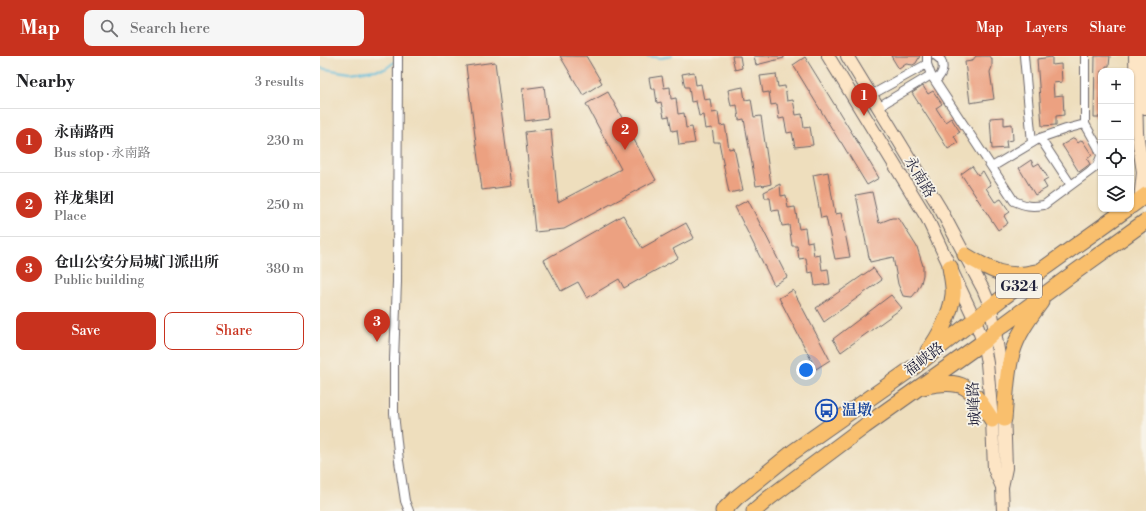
<!DOCTYPE html>
<html lang="en">
<head>
<meta charset="utf-8">
<style>
	:root { --surface:#fff; --page:#f6f6f6; --text:#202124; --muted:#757577; --line:#e0e0e0; --accent:#c8321e }
	body { margin:0; font-family:"Libre Bodoni","Noto Serif SC",serif; background:var(--page); color:var(--text) }
	.controls { position:absolute; right:12px; top:12px; display:grid; overflow:hidden; border-radius:8px; box-shadow:0 1px 3px #0004 }
	.controls button { width:36px; height:36px; display:grid; place-items:center; padding:0; border:0; border-bottom:1px solid var(--line); background:var(--surface); color:var(--text); font:20px sans-serif }
	.you { position:absolute; left:486px; top:314px; width:14px; height:14px; margin:-10px; border:3px solid #fff; border-radius:50%; background:#1a73e8; box-shadow:0 0 0 6px #1a73e833 }
	.badge { display:grid; place-items:center; width:26px; height:26px; border-radius:50%; background:var(--accent); color:#fff; font-size:13px; font-weight:700 }
	.pin { position:absolute; translate:-50% -33px; filter:drop-shadow(0 1px 2px #0008) }
	.pin::after { content:''; position:absolute; top:21px; width:14px; height:12px; background:inherit; clip-path:polygon(0 0,100% 0,50% 100%) }
	.list { margin:0; padding:0; list-style:none }
	h2 { display:flex; justify-content:space-between; align-items:center; height:52px; margin:0; padding:0 16px; font-size:17px }
	h2 small { font-size:13px; font-weight:400; color:var(--muted) }
	.list li { display:grid; grid-template-columns:26px 1fr auto; gap:12px; align-items:center; box-sizing:border-box; height:64px; padding:0 16px; border-top:1px solid var(--line) }
	.list b { display:block; font-size:15px; white-space:nowrap }
	.list p { margin:0; font-size:13px; white-space:nowrap; color:var(--muted) }
	.list em { font-size:13px; font-style:normal; color:var(--muted) }
	.actions { display:flex; gap:8px; padding:12px 16px }
	.actions a { flex:1; padding:9px 0; border:1px solid var(--accent); border-radius:8px; text-align:center; font-size:14px; color:var(--accent) }
	.actions .main { background:var(--accent); color:#fff }
	.icon { flex:none; width:22px; height:22px; fill:none; stroke:currentColor; stroke-width:2; stroke-linecap:round; stroke-linejoin:round }
	.map { position:relative; flex:none; width:826px; height:455px; overflow:hidden }
	header { display:flex; align-items:center; gap:24px; box-sizing:border-box; height:56px; padding:0 20px; background:var(--accent); color:#fff }
	header strong { font-size:19px }
	nav { display:flex; gap:22px; margin-inline-start:auto; font-size:14px }
	.search { width:280px; height:36px; background:var(--page); display:flex; align-items:center; gap:10px; box-sizing:border-box; padding:0 14px; border-radius:8px; color:var(--muted); font-size:15px }
	main { display:flex }
	aside { flex:1; background:var(--surface) }
	.map>svg:first-child { display:block }
</style>
</head>
<body>
<header>
<strong>Map</strong>
<div class="search"><svg class="icon" aria-label="search" viewBox="0 0 24 24"><circle cx="10" cy="10" r="6"/><path d="M15 15l6 6"/></svg>Search here</div>
<nav><a>Map</a><a>Layers</a><a>Share</a></nav>
</header>
<main>
<aside>
<h2>Nearby<small>3 results</small></h2>
<ul class="list">
<li><span class="badge">1</span><div><b>永南路西</b><p>Bus stop · 永南路</p></div><em>230 m</em></li>
<li><span class="badge">2</span><div><b>祥龙集团</b><p>Place</p></div><em>250 m</em></li>
<li><span class="badge">3</span><div><b>仓山公安分局城门派出所</b><p>Public building</p></div><em>380 m</em></li>
</ul>
<div class="actions"><a class="main">Save</a><a>Share</a></div>
</aside>
<div class="map">
<svg width="826" height="455" viewBox="0 0 826 455">
	<rect width="100%" height="100%" fill="#f7f3e8"/>
	<filter id="ink" filterUnits="userSpaceOnUse"><feTurbulence type="fractalNoise" baseFrequency=".025" numOctaves="2"/><feDisplacementMap in="SourceGraphic" scale="8" xChannelSelector="R" yChannelSelector="G"/><feConvolveMatrix kernelMatrix="1 2 1 2 8 2 1 2 1" color-interpolation-filters="sRGB"/></filter>
	<filter id="wash" filterUnits="userSpaceOnUse"><feTurbulence type="fractalNoise" baseFrequency=".012" numOctaves="4" result="noise"/><feDisplacementMap in="SourceGraphic" scale="16" xChannelSelector="R" yChannelSelector="G"/><feGaussianBlur stdDeviation="0.9" result="paint"/><feColorMatrix in="noise" values="0 0 0 0 0 0 0 0 0 0 0 0 0 0 0 0 0 1.4 0 .05"/><feComposite in="paint" operator="in"/></filter>
	<g filter="url(#wash)">
		<rect width="100%" height="100%" fill="#eedebd"/>
		<g fill="none" stroke-linecap="round" stroke-linejoin="round">
			<path stroke="#5dbcdb" stroke-width="2" d="M327,0L341,2L352,0
				M0,12L29,17L65,13L76,5"/>
		</g>
		<g id="blocks">
			<path fill="#eca181" d="M240,0H266L282,27L263,39Z
				M412,0H420L422,12L415,14Z
				M434,0H464V2L436,9Z
				M571,0H600L596,7L593,9L586,8L579,13Z
				M656,0H670L672,3V11L670,16L674,43L650,47L645,6L652,5Z
				M775,0H790L789,10H786L785,15H781V61H774Z
				M485,1L537,85L559,122L547,129L521,86H520L473,9Z
				M732,1V9L741,8L742,26L733,27L734,40L743,39L744,59L736,60V69L722,70L717,3Z
				M175,6L191,130L162,134L146,10Z
				M374,16L376,29L381,28L384,44L390,43L392,57L398,56L400,70L405,69L409,93L414,92L423,134L409,137L399,86H394L392,72L385,73L383,59L379,60L376,45L371,46L369,31H365L362,18Z
				M456,18L458,31L465,30L467,45L473,44L476,59L482,58L484,72L490,71L493,89L475,91L472,76L467,77L464,62L459,63L457,48L451,49L449,36L443,37L440,20Z
				M342,20L344,32L350,31L351,43L356,42L358,58L364,57L366,72L372,71L375,87L359,89L357,74L352,75L349,60L344,61L341,46L337,47L335,33H331L329,22Z
				M224,30L228,62L205,65L202,33Z
				M603,30L608,38L613,35L622,48L616,52L625,66L631,62L640,76L634,80L638,87L628,93L592,37Z
				M423,31L425,44L431,43L434,61L441,60L451,128L443,130L442,129L436,130L424,63L419,64L417,49L411,50L408,34Z
				M288,36L336,124L244,173L215,176L205,76L231,73L238,146L301,113L266,48Z
				M684,61V69L692,68L693,84L686,85L687,92L672,93L670,62Z
				M754,82L758,87L762,84L772,99L767,103L770,108L759,116L742,89Z
				M711,104L714,110L719,107L728,122L723,125L727,132L715,139L699,112Z
				M652,110L658,119L663,115L671,129L666,132L675,146L681,143L690,156L684,160L688,167L678,174L641,118Z
				M508,116L515,158L521,157L530,201L515,203L506,161L501,162L493,119Z
				M460,128L461,140L466,139L468,152L475,151L479,173L485,172L487,186L492,185L494,200L500,199L502,214L508,213L510,228L495,230L493,216L488,217L486,202L479,203L477,190H472L469,169L462,170L459,154L452,155L450,142H445L444,136Z
				M552,136L559,167L572,162H576L580,164L597,191L603,210V219L601,227L597,235L592,241L583,240L578,228L573,201L550,206L536,139Z
				M428,144L467,221L454,229L415,151Z
				M303,159L322,192L366,167L374,182L353,193L358,202L304,232L299,223L267,242L258,226L241,235L224,204Z
				M553,212L562,224L504,266L496,252Z
				M473,234L510,304L496,313L459,242Z
				M571,239L582,252L521,296L513,283Z"/>
		</g>
	</g>
	<g filter="url(#ink)">
		<use href="#blocks" fill-opacity="0" stroke="#696468" stroke-width="1"/>
		<g fill="none" stroke-linecap="round" stroke-linejoin="round">
			<defs>
				<path id="street" d="M78,0L77,226L74,303V357L79,405L85,445L89,455
					M607,0V8L611,19L694,145C705,150 711,151 724,149L777,110L781,100
					M704,0L712,87L720,82L751,129
					M765,0V68L778,91L781,99
					M615,25C622,19 625,13 621,4L616,0
					M551,39L607,8
					M558,51L611,19
					M720,82L746,73L765,68
					M672,111L712,87"/>
				<path id="secondary" d="M508,0L607,162L655,264L663,286L667,307L672,364L674,413L682,431
					M527,0L621,154L663,233L671,252L680,306L682,330
					M815,0L817,77L823,116L820,144
					M825,0V28L826,53
					M683,455L682,431L686,412L684,354"/>
				<path id="highway" d="M811,150L826,139
					M645,199C670,214 686,224 716,216
					M608,295C619,281 631,257 633,239C634,230 631,219 630,211
					M603,331C644,321 651,331 672,364
					M684,363C686,341 686,319 692,298C697,279 710,261 721,246
					M403,455L416,442L473,396L594,311L681,243L807,153
					M434,455L449,442L545,370L663,286L675,275L751,219L826,165"/>
			</defs>
			<use href="#street" stroke="#696468" stroke-width="10"/>
			<use href="#secondary" stroke="#696468" stroke-width="14"/>
			<use href="#highway" stroke="#696468" stroke-width="17"/>
			<use href="#street" stroke="#fff" stroke-width="8"/>
			<use href="#secondary" stroke="#fde5c5" stroke-width="12"/>
			<use href="#highway" stroke="#f9bf6d" stroke-width="15"/>
		</g>
	</g>
	<defs>
		<symbol id="bus-ring" viewBox="-11 -11 22 22"><circle r="9.5" fill="#f7f3e8" stroke="#1a4fb4" stroke-width="1.5"/><path d="M-5-6H5V4H4V6H2V4H-2V6H-4V4H-5ZM-3.5-4V0h7V-4ZM-3.5 1.2v1.5H-2V1.2ZM2 1.2v1.5H3.5V1.2Z" fill="#1a4fb4"/></symbol>
	</defs>
	<g fill-rule="evenodd">
		<use href="#bus-ring" x="494" y="342" width="25" height="25"/>
	</g>
	<g text-anchor="middle" stroke-width="3.5" stroke-linejoin="round" paint-order="stroke">
		<rect fill="#f7f3e8" stroke="#62616f" stroke-width="1" x="676" y="218" width="46" height="24" rx="3"/>
		<g font-size="14" font-weight="bold" fill="#22223b">
			<text x="699" y="235">G324</text>
		</g>
		<g font-size="15" fill="#22223b" stroke="#f7f3e8">
			<text transform="translate(600 121) rotate(59)" y="5">永南路</text>
			<text transform="translate(604 303) rotate(-37)" y="5">福峡路</text>
			<text transform="translate(654 348) rotate(-94)" y="5">城峰路</text>
		</g>
		<g font-size="15" font-weight="bold" fill="#164399" stroke="#f7f3e8" text-anchor="start">
			<text x="522" y="359">温墩</text>
		</g>
	</g>
</svg>
<div class="controls">
<button>+</button>
<button>−</button>
<button><svg class="icon" aria-label="locate" viewBox="0 0 24 24"><circle cx="12" cy="12" r="6"/><path d="M12 2v4M12 18v4M2 12h4M18 12h4"/></svg></button>
<button><svg class="icon" aria-label="layers" viewBox="0 0 24 24"><path d="M12 4l9 5-9 5-9-5zM3 14l9 5 9-5"/></svg></button>
</div>
<div class="you"></div>
<div class="pin badge" style="left:544px;top:60px">1</div>
<div class="pin badge" style="left:305px;top:94px">2</div>
<div class="pin badge" style="left:57px;top:286px">3</div>
</div>
</main>
</body>
</html>
